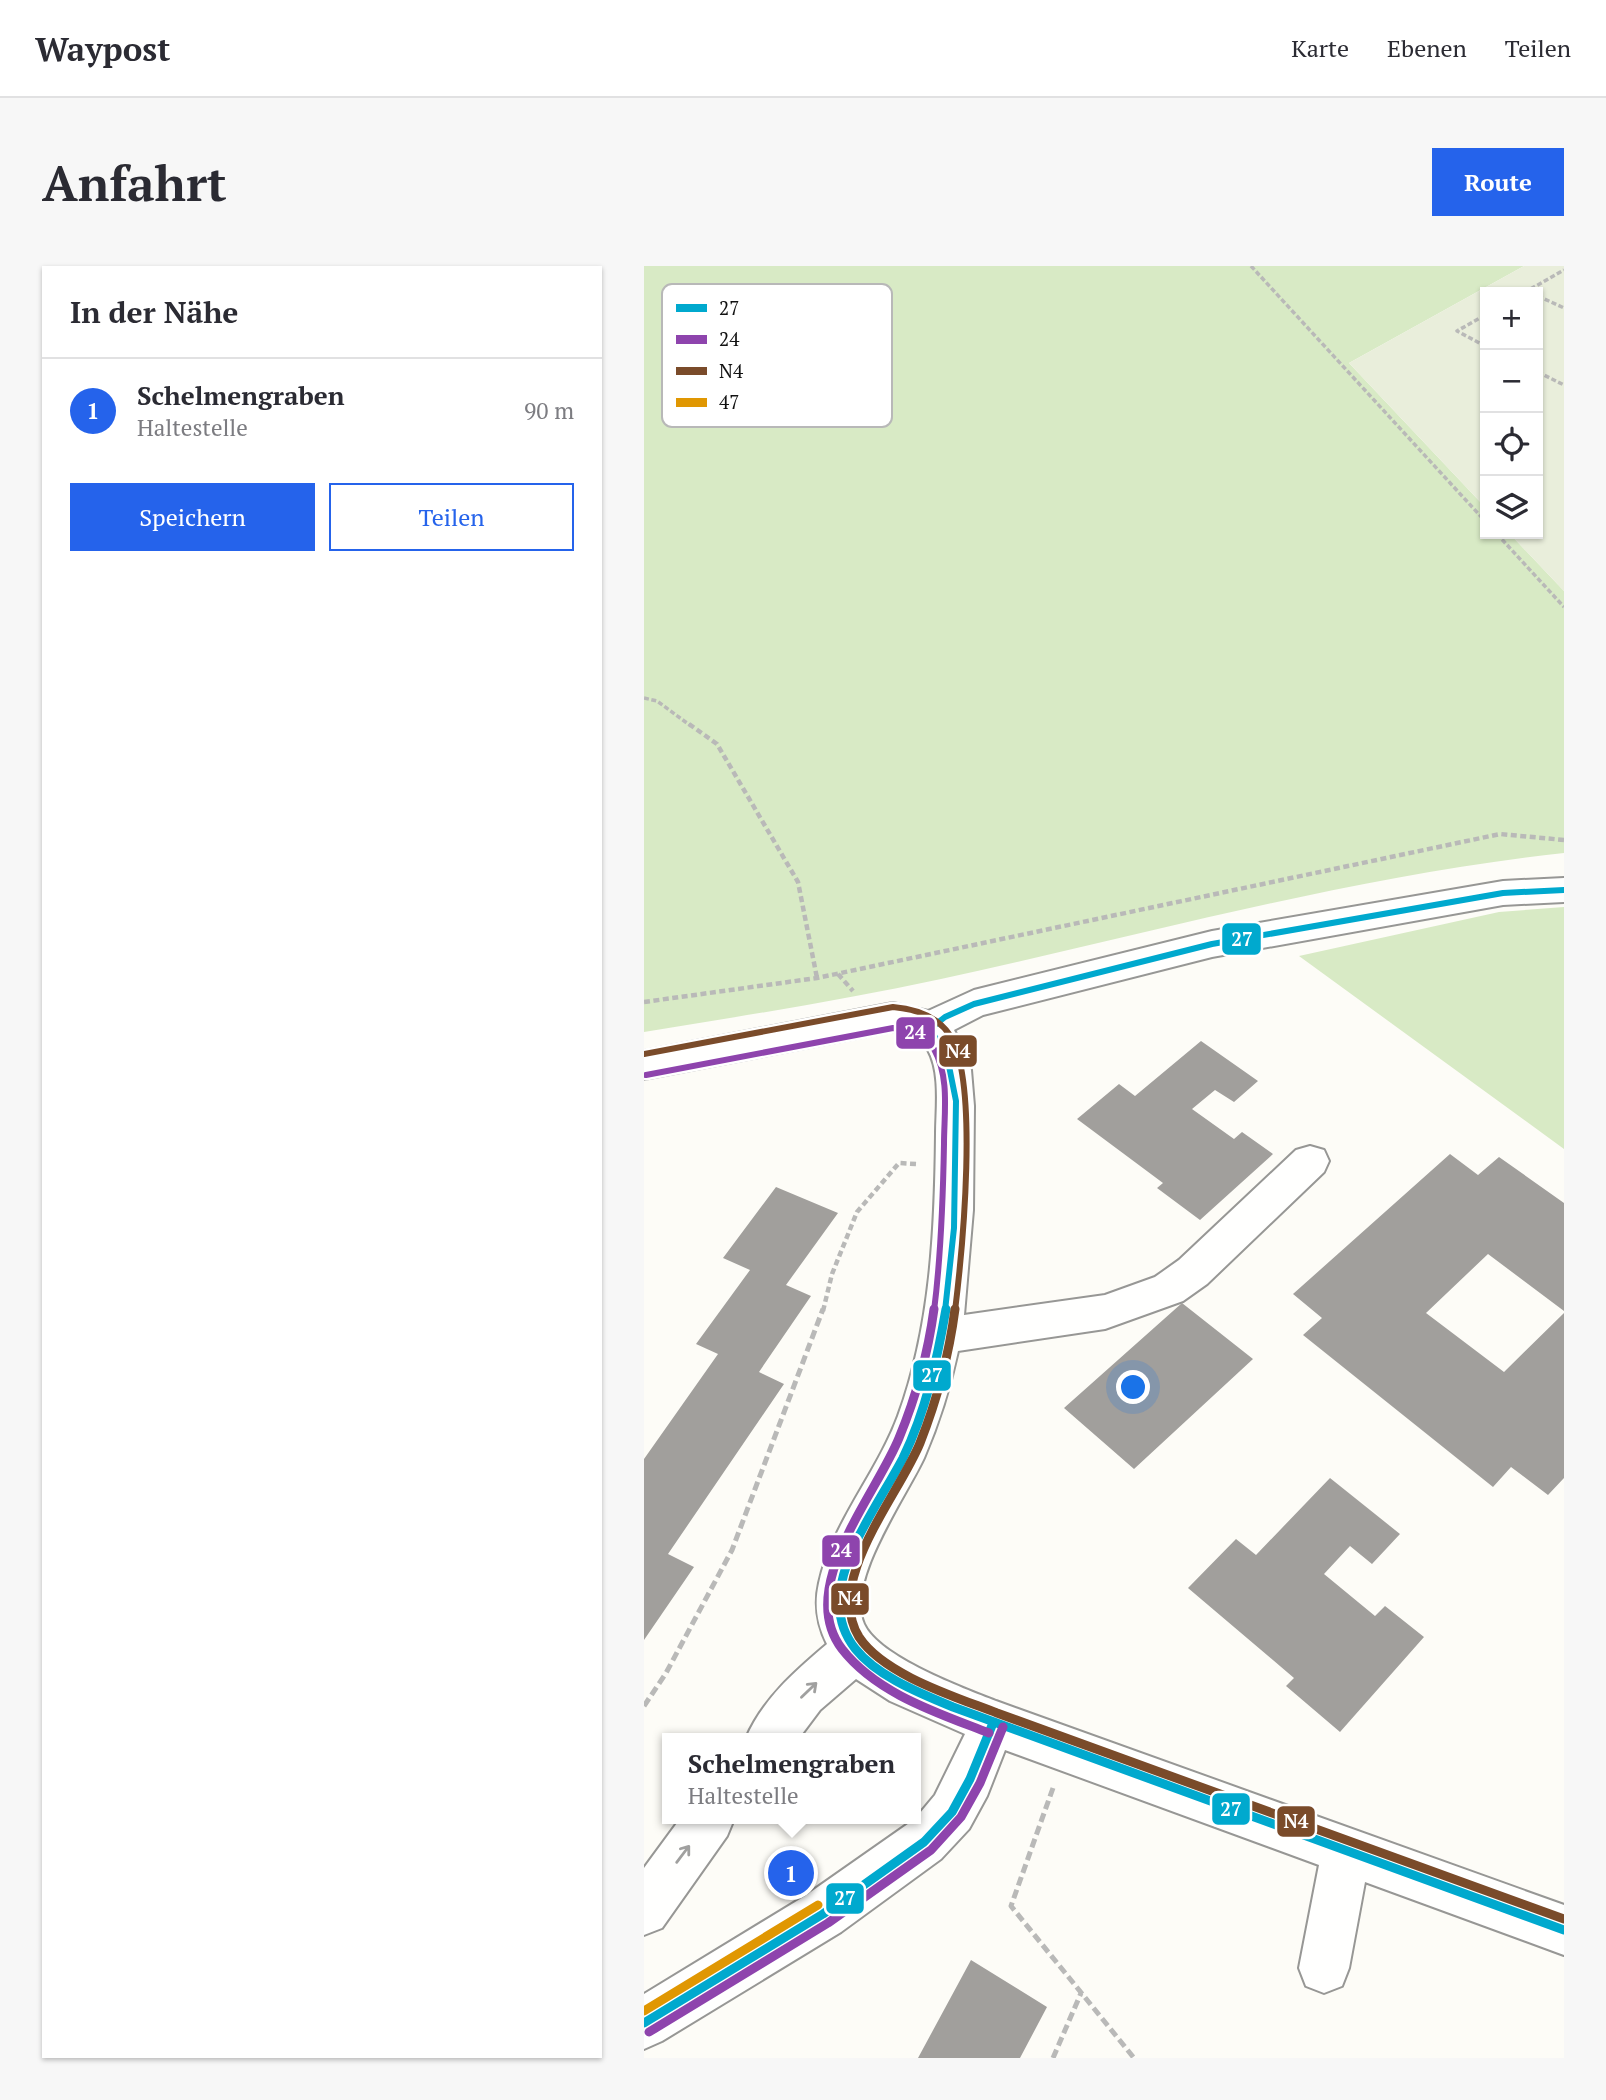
<!DOCTYPE html>
<html lang="de">
<head>
<meta charset="utf-8">
<style>
	:root { --surface:#fff; --page:#f7f7f7; --text:#2b2b33; --muted:#7c7c81; --line:#e1e1e2; --accent:#2563eb }
	body { margin:0; font-family:"PT Serif",serif; background:var(--page); color:var(--text) }
	.controls { position:absolute; right:21px; top:21px; display:grid; overflow:hidden; border-radius:0px; box-shadow:0 2px 5px #0004 }
	.controls button { width:63px; height:63px; display:grid; place-items:center; padding:0; border:0; border-bottom:2px solid var(--line); background:var(--surface); color:var(--text); font:35px sans-serif }
	.you { position:absolute; left:490px; top:1122px; width:24px; height:24px; margin:-18px; border:5px solid #fff; border-radius:50%; background:#1a73e8; box-shadow:0 0 0 10px #1a73e833 }
	.badge { display:grid; place-items:center; width:46px; height:46px; border-radius:50%; background:var(--accent); color:#fff; font-size:23px; font-weight:700 }
	.pin { position:absolute; translate:-50% -50%; border:4px solid #fff; box-shadow:0 2px 7px #0006 }
	.popup { position:absolute; left:18px; top:1467px; width:259px; height:91px; box-sizing:border-box; display:grid; place-content:center; border-radius:0px; background:var(--surface); filter:drop-shadow(0 2px 5px #0005); font-size:23px; white-space:nowrap; color:var(--muted) }
	.popup b { font-size:26px; color:var(--text) }
	.popup::after { content:''; position:absolute; left:50%; top:100%; margin-left:-14px; border:14px solid transparent; border-top-color:var(--surface) }
	.list { margin:0; padding:0; list-style:none }
	h2 { display:flex; justify-content:space-between; align-items:center; height:91px; margin:0; padding:0 28px; font-size:30px }
	h2 small { font-size:23px; font-weight:400; color:var(--muted) }
	.list li { display:grid; grid-template-columns:46px 1fr auto; gap:21px; align-items:center; box-sizing:border-box; height:105px; padding:0 28px; border-top:2px solid var(--line) }
	.list b { display:block; font-size:26px; white-space:nowrap }
	.list p { margin:0; font-size:23px; white-space:nowrap; color:var(--muted) }
	.list em { font-size:23px; font-style:normal; color:var(--muted) }
	.actions { display:flex; gap:14px; padding:21px 28px }
	.actions a { flex:1; padding:16px 0; border:2px solid var(--accent); border-radius:0px; text-align:center; font-size:24px; color:var(--accent) }
	.actions .main { background:var(--accent); color:#fff }
	.icon { flex:none; width:38px; height:38px; fill:none; stroke:currentColor; stroke-width:2; stroke-linecap:round; stroke-linejoin:round }
	.map { position:relative; flex:none; width:920px; height:1792px; overflow:hidden; border-radius:0px }
	header { display:flex; align-items:center; gap:42px; box-sizing:border-box; height:98px; padding:0 35px; background:var(--surface); border-bottom:2px solid var(--line) }
	header strong { font-size:33px }
	nav { display:flex; gap:38px; margin-inline-start:auto; font-size:24px }
	.intro { display:flex; align-items:center; justify-content:space-between; box-sizing:border-box; height:168px; padding:0 42px }
	h1 { margin:0; font-size:49px }
	.button { padding:18px 32px; border-radius:0px; background:var(--accent); color:#fff; font-size:24px; font-weight:700 }
	main { display:flex; gap:42px; padding:0 42px }
	aside { flex:1; background:var(--surface); border-radius:0px; box-shadow:0 2px 5px #0004 }
	.map>svg:first-child { display:block }
</style>
</head>
<body>
<header>
<strong>Waypost</strong>
<nav><a>Karte</a><a>Ebenen</a><a>Teilen</a></nav>
</header>
<div class="intro"><h1>Anfahrt</h1><a class="button">Route</a></div>
<main>
<aside>
<h2>In der Nähe<small></small></h2>
<ul class="list">
<li><span class="badge">1</span><div><b>Schelmengraben</b><p>Haltestelle</p></div><em>90 m</em></li>
</ul>
<div class="actions"><a class="main">Speichern</a><a>Teilen</a></div>
</aside>
<div class="map">
<svg width="920" height="1792" viewBox="0 0 920 1792">
	<rect width="100%" height="100%" fill="#fdfcf7"/>
	<path fill="#d8eac5" d="M0,0H880L705,97L841,241V268H866L920,325V587C709,610 504,668 297,713C199,734 99,750 0,766Z
		M920,641V883L655,690L855,646Z"/>
	<path fill="#e9eedb" d="M880,0H920V325L866,268H894V26H841V241L705,97Z"/>
	<path fill="#a19f9c" d="M557,775L614,815L590,836L571,824L548,843L590,873L598,866L629,888L556,954L513,922L519,917L433,853L475,818L491,830Z
		M806,888L834,909L855,891L920,937V1045L844,988L782,1047L860,1106L920,1047V1212L904,1229L867,1201L849,1221L659,1069L678,1052L649,1028Z
		M132,921L194,947L142,1019L167,1030L115,1106L140,1118L24,1288L50,1301L0,1374V1193L74,1088L52,1078L106,1004L79,992Z
		M538,1037L609,1093L490,1203L420,1142Z
		M686,1212L756,1268L728,1298L706,1280L680,1308L731,1350L741,1340L780,1371L696,1466L642,1420L650,1412L544,1322L592,1273L612,1289Z
		M327,1694L403,1741L376,1792H274Z"/>
	<g fill="none" stroke-linecap="round" stroke-linejoin="round">
		<defs>
			<path id="minor" d="M920,612V636L859,639L568,691L339,749L310,764L322,788L327,804L330,840L329,944L320,1049L461,1029L511,1011L535,994L652,884L666,880L680,884L685,895L680,906L563,1018L539,1035L461,1063L314,1085C306,1122 295,1157 280,1192C262,1231 201,1316 220,1358C235,1391 319,1422 352,1435L920,1639V1689L721,1616L705,1702L698,1720L680,1727L662,1720L655,1702L675,1599L361,1484L343,1530L325,1563L297,1593L197,1666L18,1775L0,1783V1728L161,1630L271,1553L291,1529L321,1468L246,1435L212,1413L176,1444L155,1472H102C119,1433 151,1405 183,1378C173,1358 170,1339 175,1317C188,1257 233,1207 254,1150C287,1060 291,963 292,868C292,843 297,807 284,784C276,771 264,767 249,765L0,813V785L249,737L284,745L330,724L568,665L859,615Z
				M36,1553H90L83,1570L18,1662L0,1669V1602Z"/>
		</defs>
		<use href="#minor" stroke="#979795" stroke-width="4"/>
		<path stroke="#b9b9b8" stroke-width="3.5" stroke-dasharray="5 2.5" stroke-linecap="butt" d="M607,0L841,255
			M886,26L883,25L920,4
			M894,30L920,42
			M841,49L813,65L841,80
			M894,106L920,119
			M853,268L920,341
			M0,432L13,435L47,460"/>
		<path stroke="#b9b9b8" stroke-width="4.5" stroke-dasharray="6 3.5" stroke-linecap="butt" d="M45,458L73,478L154,616L173,712
			M194,708L209,725
			M0,736L173,712L856,568L920,574
			M179,1045L188,1008L213,946L255,897L272,898"/>
		<path stroke="#b9b9b8" stroke-width="5" stroke-dasharray="9 4.5" stroke-linecap="butt" d="M0,1440L22,1407L88,1284L179,1043
			M409,1522L367,1640L490,1792
			M409,1792L437,1727"/>
		<use href="#minor" fill="#fffffe" fill-rule="evenodd"/>
		<defs>
			<path id="bus-1-far1" d="M286,763L303,790L312,835L310,962L301,1045
				M286,763L301,751L330,738L568,678L859,627L920,624"/>
			<path id="bus-1" d="M302,1043C293,1094 282,1145 259,1192C244,1220 226,1247 212,1276C165,1375 225,1407 309,1441L920,1664
				M0,1757L179,1648L280,1576L308,1546L326,1513L349,1457"/>
			<path id="bus-2-far1" d="M2,809L249,762C265,764 282,768 290,783C306,812 300,847 300,878C299,934 297,990 290,1045"/>
			<path id="bus-2" d="M290,1043C284,1087 272,1131 255,1172C232,1229 151,1322 198,1383C233,1428 294,1447 345,1467
				M5,1766L184,1657L287,1584L317,1551L336,1517L359,1461"/>
			<path id="bus-3-far1" d="M0,788L249,741C271,743 292,749 305,768C336,813 318,988 311,1045"/>
			<path id="bus-3" d="M311,1043C305,1089 293,1134 276,1177C255,1229 180,1315 215,1371C240,1409 312,1431 353,1447L920,1653"/>
			<path id="bus-4" d="M0,1745L174,1639"/>
		</defs>
		<use href="#bus-1-far1" stroke="#fff" stroke-width="11"/>
		<use href="#bus-1" stroke="#fff" stroke-width="14"/>
		<use href="#bus-2-far1" stroke="#fff" stroke-width="11"/>
		<use href="#bus-2" stroke="#fff" stroke-width="14"/>
		<use href="#bus-3-far1" stroke="#fff" stroke-width="11"/>
		<use href="#bus-3" stroke="#fff" stroke-width="14"/>
		<use href="#bus-4" stroke="#fff" stroke-width="14"/>
		<use href="#bus-1-far1" stroke="#00a9ce" stroke-width="6"/>
		<use href="#bus-1" stroke="#00a9ce" stroke-width="9"/>
		<use href="#bus-2-far1" stroke="#8e44ad" stroke-width="6"/>
		<use href="#bus-2" stroke="#8e44ad" stroke-width="9"/>
		<use href="#bus-3-far1" stroke="#7a4b2a" stroke-width="6"/>
		<use href="#bus-3" stroke="#7a4b2a" stroke-width="9"/>
		<use href="#bus-4" stroke="#e09702" stroke-width="9"/>
	</g>
	<defs><path id="oneway-shaft" d="M-6 0H5M1.5-3L5.5 0L1.5 3" fill="none" stroke-width="1.6" stroke-linecap="round" stroke-linejoin="round" transform="scale(1.75)"/></defs>
	<g stroke="#a0a09f">
		<use href="#oneway-shaft" transform="translate(165 1424) rotate(-44)"/>
		<use href="#oneway-shaft" transform="translate(39 1588) rotate(-53)"/>
	</g>
	<rect x="18" y="18" width="230" height="143" rx="10" fill="#fff" stroke="#b8b8b8" stroke-width="2"/>
	<rect x="32" y="38" width="31" height="8" fill="#00a9ce"/>
	<rect x="32" y="69" width="31" height="9" fill="#8e44ad"/>
	<rect x="32" y="101" width="31" height="8" fill="#7a4b2a"/>
	<rect x="32" y="132" width="31" height="9" fill="#e09702"/>
	<g font-size="19" fill="#111">
		<text x="75" y="49">27</text>
		<text x="75" y="80">24</text>
		<text x="75" y="112">N4</text>
		<text x="75" y="143">47</text>
	</g>
	<g stroke="#fff" stroke-width="2.5">
		<rect x="577" y="656" width="41" height="34" rx="7" fill="#00a9ce"/>
		<rect x="251" y="750" width="41" height="34" rx="7" fill="#8e44ad"/>
		<rect x="294" y="768" width="40" height="34" rx="7" fill="#7a4b2a"/>
		<rect x="268" y="1093" width="40" height="33" rx="7" fill="#00a9ce"/>
		<rect x="177" y="1268" width="40" height="34" rx="7" fill="#8e44ad"/>
		<rect x="186" y="1316" width="40" height="34" rx="7" fill="#7a4b2a"/>
		<rect x="567" y="1526" width="40" height="34" rx="7" fill="#00a9ce"/>
		<rect x="632" y="1539" width="40" height="33" rx="7" fill="#7a4b2a"/>
		<rect x="181" y="1616" width="40" height="33" rx="7" fill="#00a9ce"/>
	</g>
	<g font-size="19" text-anchor="middle" font-weight="bold" fill="#fff">
		<text x="598" y="680">27</text>
		<text x="271" y="773">24</text>
		<text x="314" y="792">N4</text>
		<text x="288" y="1116">27</text>
		<text x="197" y="1291">24</text>
		<text x="206" y="1339">N4</text>
		<text x="587" y="1550">27</text>
		<text x="652" y="1562">N4</text>
		<text x="201" y="1639">27</text>
	</g>
</svg>
<div class="controls">
<button>+</button>
<button>−</button>
<button><svg class="icon" aria-label="locate" viewBox="0 0 24 24"><circle cx="12" cy="12" r="6"/><path d="M12 2v4M12 18v4M2 12h4M18 12h4"/></svg></button>
<button><svg class="icon" aria-label="layers" viewBox="0 0 24 24"><path d="M12 4l9 5-9 5-9-5zM3 14l9 5 9-5"/></svg></button>
</div>
<div class="you"></div>
<div class="pin badge" style="left:147px;top:1607px">1</div>
<div class="popup"><b>Schelmengraben</b>Haltestelle</div>
</div>
</main>
</body>
</html>
